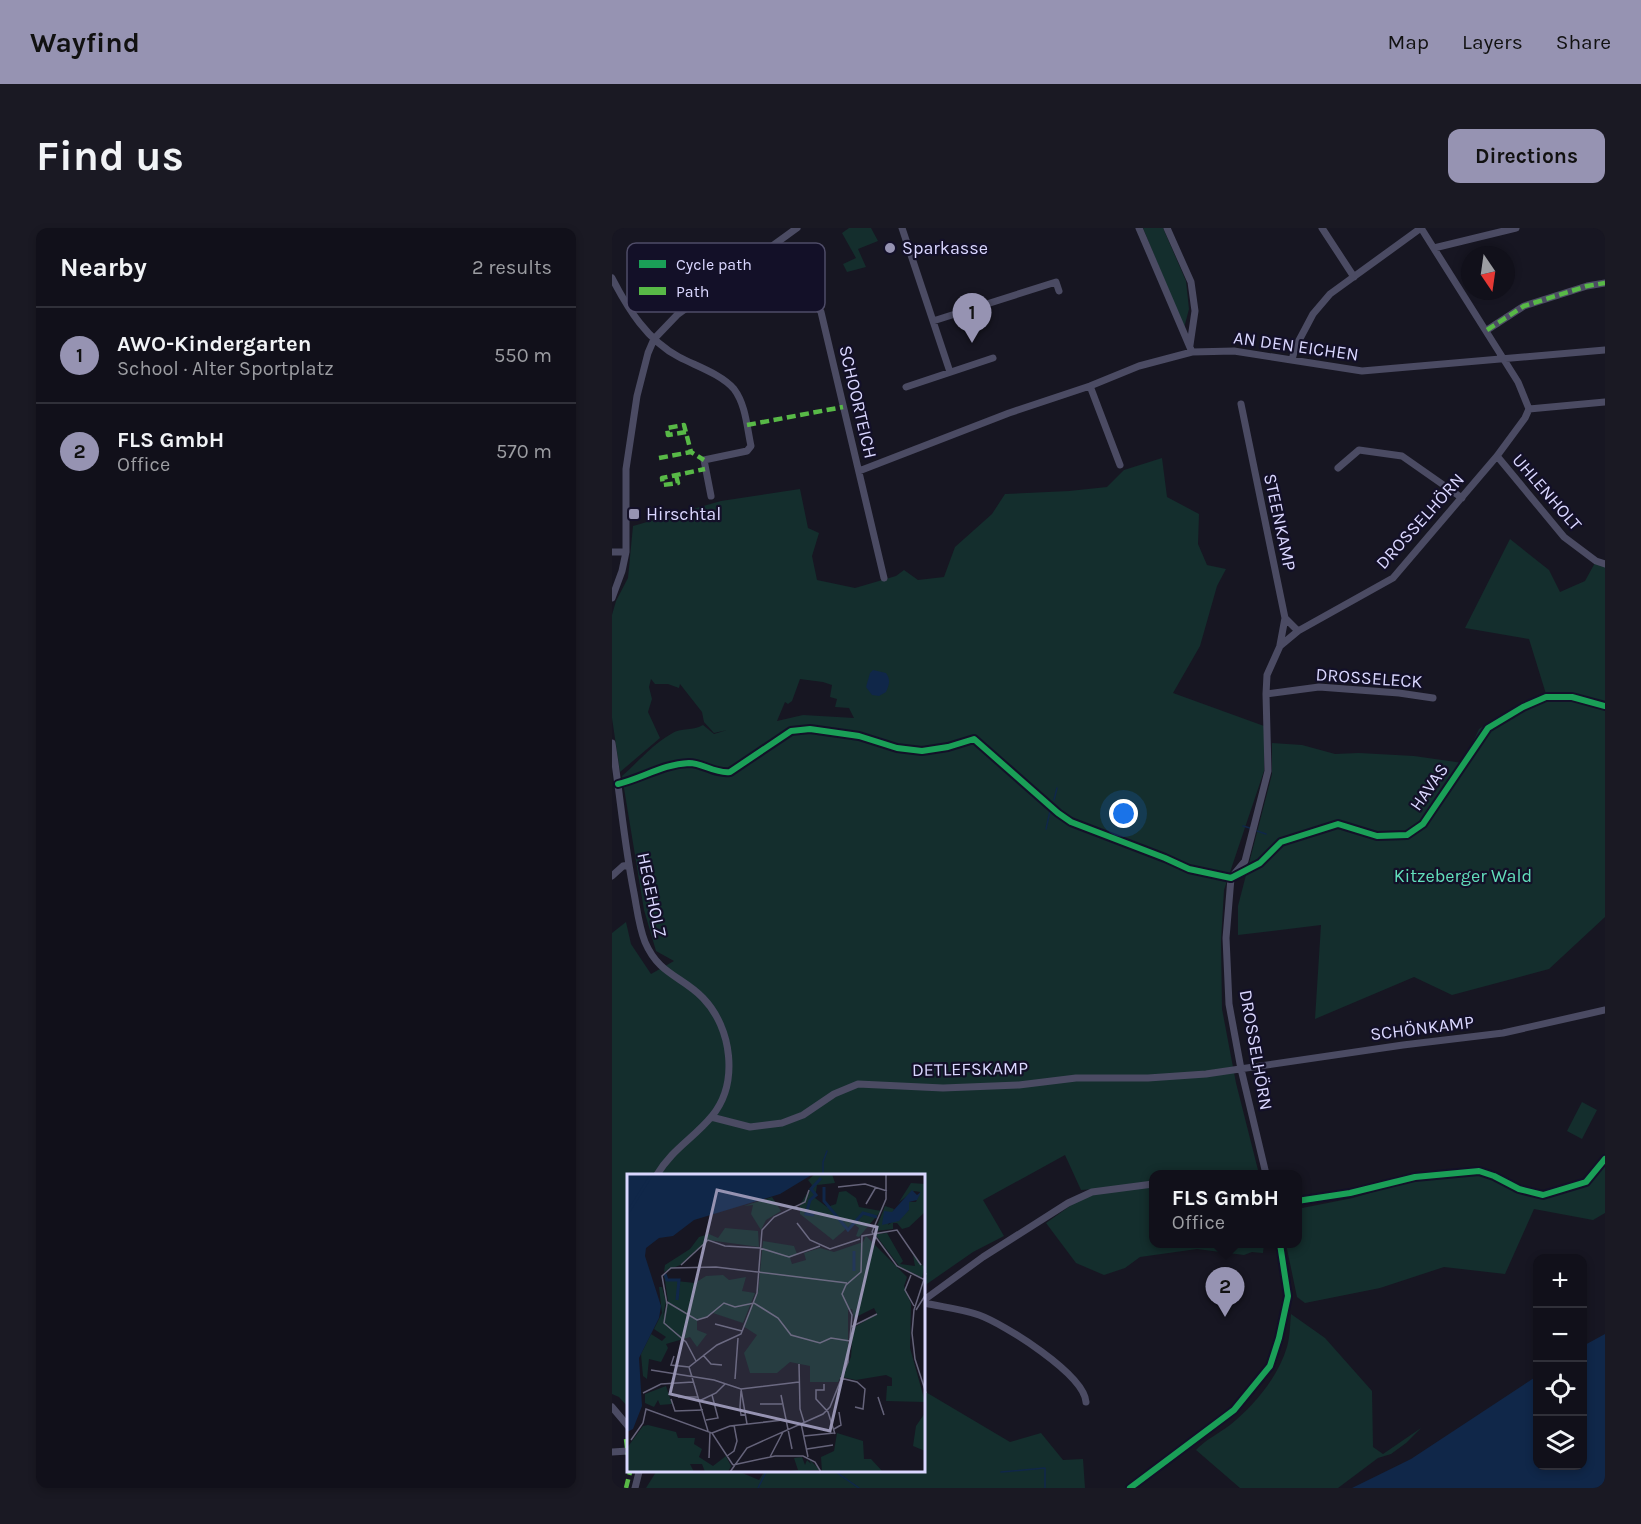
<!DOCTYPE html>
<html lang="en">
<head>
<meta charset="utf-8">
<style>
	:root { --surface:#11101a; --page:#1a1923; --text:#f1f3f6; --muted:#9c9da2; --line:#303039; --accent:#9693b2 }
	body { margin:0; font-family:Karla,sans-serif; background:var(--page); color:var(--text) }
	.controls { position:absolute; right:18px; bottom:18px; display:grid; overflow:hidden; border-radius:12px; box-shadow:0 3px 9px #0003 }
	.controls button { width:54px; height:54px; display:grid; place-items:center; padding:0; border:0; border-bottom:2px solid var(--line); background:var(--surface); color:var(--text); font:30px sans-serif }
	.compass { position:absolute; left:849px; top:18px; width:54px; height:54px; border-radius:50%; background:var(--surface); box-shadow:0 3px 9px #0003; rotate:167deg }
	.you { position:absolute; left:512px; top:586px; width:21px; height:21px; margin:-15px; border:4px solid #fff; border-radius:50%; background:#1a73e8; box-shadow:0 0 0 9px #1a73e833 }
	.badge { display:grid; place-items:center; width:39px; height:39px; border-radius:50%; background:var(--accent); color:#111; font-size:20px; font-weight:700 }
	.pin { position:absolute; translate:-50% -50px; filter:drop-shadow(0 2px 3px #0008) }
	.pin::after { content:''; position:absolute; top:32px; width:21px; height:18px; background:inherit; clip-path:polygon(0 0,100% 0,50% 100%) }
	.popup { position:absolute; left:537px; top:942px; width:153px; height:78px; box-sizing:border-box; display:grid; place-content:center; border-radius:12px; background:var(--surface); filter:drop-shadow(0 2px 4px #0005); font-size:20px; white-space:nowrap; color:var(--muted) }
	.popup b { font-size:22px; color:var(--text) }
	.popup::after { content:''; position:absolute; left:50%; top:100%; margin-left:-12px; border:12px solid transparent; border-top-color:var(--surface) }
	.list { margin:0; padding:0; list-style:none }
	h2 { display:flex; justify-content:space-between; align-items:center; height:78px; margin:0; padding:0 24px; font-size:26px }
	h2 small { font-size:20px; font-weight:400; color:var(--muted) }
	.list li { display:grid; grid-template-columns:39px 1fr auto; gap:18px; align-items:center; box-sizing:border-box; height:96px; padding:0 24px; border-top:2px solid var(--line) }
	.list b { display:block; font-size:22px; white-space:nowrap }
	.list p { margin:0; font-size:20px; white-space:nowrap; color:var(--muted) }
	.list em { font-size:20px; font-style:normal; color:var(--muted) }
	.icon { flex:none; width:33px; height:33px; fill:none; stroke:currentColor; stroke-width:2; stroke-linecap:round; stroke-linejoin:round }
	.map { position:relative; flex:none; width:993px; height:1260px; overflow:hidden; border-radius:12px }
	header { display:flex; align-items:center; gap:36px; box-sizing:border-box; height:84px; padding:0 30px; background:var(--accent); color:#111 }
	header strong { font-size:28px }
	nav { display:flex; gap:33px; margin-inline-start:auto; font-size:21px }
	.intro { display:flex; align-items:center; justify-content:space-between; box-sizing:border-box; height:144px; padding:0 36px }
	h1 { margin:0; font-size:42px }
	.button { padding:15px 27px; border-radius:12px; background:var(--accent); color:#111; font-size:21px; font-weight:700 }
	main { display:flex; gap:36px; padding:0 36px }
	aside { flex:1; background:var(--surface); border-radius:12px; box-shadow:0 3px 9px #0003 }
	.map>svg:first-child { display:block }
</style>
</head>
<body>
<header>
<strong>Wayfind</strong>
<nav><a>Map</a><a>Layers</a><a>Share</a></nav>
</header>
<div class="intro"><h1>Find us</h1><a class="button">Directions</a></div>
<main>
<aside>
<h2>Nearby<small>2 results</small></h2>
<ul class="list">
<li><span class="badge">1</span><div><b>AWO-Kindergarten</b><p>School · Alter Sportplatz</p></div><em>550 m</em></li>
<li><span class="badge">2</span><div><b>FLS GmbH</b><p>Office</p></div><em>570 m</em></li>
</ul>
</aside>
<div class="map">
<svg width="993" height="1260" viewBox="0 0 993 1260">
	<rect width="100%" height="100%" fill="#171622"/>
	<path fill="#142e2d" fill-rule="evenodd" d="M237,0H259L266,13L246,21L254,39L235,44L231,36L244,30L230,5Z
		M531,0H551L574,53L577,81L572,100Z
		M550,230L555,269L587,286L586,316L595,337L614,341L605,358L588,418L561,465L652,498V543L612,662L609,713L610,781L624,855L647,946H541V1016H652L651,1025L640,1024L632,1027L585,1021L528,1029L513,1040L492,1047L464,1035L434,995L482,961L469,962L453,927L371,972L392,1008L361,1024L312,1058V948H16V1179L7,1169L0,1166V705L14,694L19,716L39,746L62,733L44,723L32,682L10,548C26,534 41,516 59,506C69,499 82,503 91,497L102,506L115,502L102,505L92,494L90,484L68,456L67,460L56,456H43L39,451L37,459L40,471L36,484L48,510L8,544L0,490V387L4,373L16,350L21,298L109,273L188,261L196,300L207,305L200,328L205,352L243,360L284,348L292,342L306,352L332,349L343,319L380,286L393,266L457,263L495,259L512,242ZM188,451L211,454L220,457L218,469L225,471L223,479L237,480L242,490L191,487L165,493L173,474L176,476L180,473Z
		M898,311L937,342L948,364L973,353L984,333L993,336V689L937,741L840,767L802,749L703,791L709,697L626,707V678L660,546V515L690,517L723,526L747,525L802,528L851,535L867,501L912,473L934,466L917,411L853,400Z
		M970,874L985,882L970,911L955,903Z
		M993,933V985L981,992L922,981L893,1046L832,1039L768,1060L693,1075L685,1069L674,1016H685V981L741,970L804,951L867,945L931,968L974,955Z
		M679,1086L713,1110L760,1163L761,1219L771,1226L809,1200L794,1215L779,1226L766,1230L726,1260H628L584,1222C593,1212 606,1206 618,1197C642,1178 666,1149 675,1119C678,1109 678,1096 679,1086Z
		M312,1163L398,1214L429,1205L451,1232L471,1231L473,1260H34L44,1244H128L147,1252L152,1244H312Z"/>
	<path fill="#102749" d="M261,442L274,445C279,452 277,457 274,464L267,468L260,467L254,459L258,445Z
		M993,1106V1260H740L799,1231L925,1148L926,1238H970L971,1118Z"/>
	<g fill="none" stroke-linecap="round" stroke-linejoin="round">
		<path stroke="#102749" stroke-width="1.5" d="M442,572L445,560
			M631,598L638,600
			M434,601L438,583
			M645,603L654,606
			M211,948V934L215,923
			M224,1244L247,1260
			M389,1244L433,1240V1260
			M146,1260L154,1244"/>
		<path stroke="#4b4b63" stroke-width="7" d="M290,0L338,144
			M527,0L580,124
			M555,0L579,54L583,83L578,117
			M710,0L742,49
			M163,17L209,84L272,350
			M822,20L904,0
			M0,50C16,81 35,112 67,129C84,138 109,146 122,161C134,177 135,200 139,218L135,223L92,232L99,268
			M321,93L444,54L447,63
			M875,102L912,78L975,58L993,55
			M680,132L683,120L701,86L718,66L809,0
			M478,158L508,237
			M294,159L381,130
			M629,176L673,390L668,417
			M917,181L993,174
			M885,228L952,309L984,333L993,336
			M726,240L747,222L790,228L850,270
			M247,243L397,185L478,158L527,138L580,124L622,123L750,143L993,122
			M0,324H14
			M0,370L10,343L14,324V241L25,168L36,125L42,111L65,87L185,0
			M673,390L686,403
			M654,466L707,459L787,465L821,470
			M0,515C8,565 12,615 22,665C25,681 27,699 33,714C47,747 70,748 91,770C120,800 127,855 100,888C81,911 61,920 44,948
			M6,556C31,550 51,536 77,535C91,535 103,546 118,544L179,503L198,501L247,508L285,520L310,523L336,519L362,511L446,585L459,594L553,630L577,641L619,650L648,635L669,614L726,596L765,608L795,607L811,596L876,500L911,479L934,469H960L993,478
			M0,648L11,638L17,637
			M99,889L138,899L170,895L191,887L222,866L246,856L331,860L407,857L464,850H536L594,846L791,817L891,805L993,782
			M654,946L629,841L617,776L614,710L619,650L633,633L656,543L654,466L655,447L668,418L686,403L781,350L885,228L913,190L917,181L906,154L809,0
			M685,973L738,965L803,949L867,943L882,948L907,961L931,967L974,954L993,931
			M312,1072L371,1029L456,975L480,964L541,956
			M312,1075C330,1079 350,1081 367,1087C392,1096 472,1146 474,1174
			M0,1179L16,1198
			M0,1224L16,1223
			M23,1260L27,1244
			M518,1260L622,1182L658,1138L667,1110L676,1068L668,1016"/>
		<path stroke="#58b947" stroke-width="4.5" stroke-dasharray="9 4.5" stroke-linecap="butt" d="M875,102L912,78L975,58L993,55
			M135,197L231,179
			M74,204L56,207L55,200L72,197L79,224
			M47,230L79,224L92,232
			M64,247L66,255L51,257L50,250L93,241
			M14,1211L16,1227
			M14,1260L18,1244"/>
		<defs>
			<path id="cycleway" d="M6,556C31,550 51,536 77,535C91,535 103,546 118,544L179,503L198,501L247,508L285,520L310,523L336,519L362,511L446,585L459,594L553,630L577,641L619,650L648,635L669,614L726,596L765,608L795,607L811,596L876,500L911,479L934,469H960L993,478
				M685,973L738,965L803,949L867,943L882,948L907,961L931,967L974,954L993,931
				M518,1260L622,1182L658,1138L667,1110L676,1068L668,1016"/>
		</defs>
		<use href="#cycleway" stroke="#131028" stroke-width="10"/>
		<use href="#cycleway" stroke="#1a9f57" stroke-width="6"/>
	</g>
	<g fill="#9693b2" stroke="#131028" stroke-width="2">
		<circle cx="278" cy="20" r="6"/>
		<rect x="16" y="280" width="12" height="12" rx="3"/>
	</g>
	<g text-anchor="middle" stroke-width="4.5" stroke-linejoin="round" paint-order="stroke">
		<g font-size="18" fill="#dad7ff" stroke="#131028" text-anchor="start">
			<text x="290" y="26">Sparkasse</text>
			<text x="34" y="292">Hirschtal</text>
		</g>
		<g font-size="18" fill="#dad7ff" stroke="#131028">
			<text transform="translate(684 118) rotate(8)" y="6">AN DEN EICHEN</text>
			<text transform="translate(246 174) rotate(77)" y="6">SCHOORTEICH</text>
			<text transform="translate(935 264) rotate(49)" y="6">UHLENHOLT</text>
			<text transform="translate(808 293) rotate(-48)" y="6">DROSSELHÖRN</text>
			<text transform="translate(668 294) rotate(78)" y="6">STEENKAMP</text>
			<text transform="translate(757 450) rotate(4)" y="6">DROSSELECK</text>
			<text transform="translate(817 559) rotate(-55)" y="6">HAVAS</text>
			<text transform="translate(40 667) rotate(78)" y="6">HEGEHOLZ</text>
			<text transform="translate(810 800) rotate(-7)" y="6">SCHÖNKAMP</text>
			<text transform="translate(644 822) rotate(80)" y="6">DROSSELHÖRN</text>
			<text transform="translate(358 841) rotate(-1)" y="6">DETLEFSKAMP</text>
		</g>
		<g font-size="18" fill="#62dfbb" stroke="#131028">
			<text x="851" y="654">Kitzeberger Wald</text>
		</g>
	</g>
	<g transform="translate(15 946)">
		<rect width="298" height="298" fill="#171622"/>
		<path d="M188,0H205L208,9L190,11L188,24L200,33L209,30L212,18L219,17L229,24L232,33L254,37L232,63L229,62L232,54L226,49L206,66L173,40V31L185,11L181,6ZM284,9L298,10V38L282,53L275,55L270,49H266V55L248,57L258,32L267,35L261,51L282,36V28H289L293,18L287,17L272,28ZM145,23L154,37L139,46L134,56L124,40L126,31L117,32ZM98,54L131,57L132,73L81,66L53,91L37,98L38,91L63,75L72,63L82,60L91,64ZM260,59L276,87L273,90L288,92L286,81L296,92L298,89L295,104L272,92L248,60ZM239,62L280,103L277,112L284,130L283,174L298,228L259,227L260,212H265V204L259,201L229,206L215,203L224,183L226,154L250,140L247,134L227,144L225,135L221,136V188L211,208H183V192L163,188L150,199H123L117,179L130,161L116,152L131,119L136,67L167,72L170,80L163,84L165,90L179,86L177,79L193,74L207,78L236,68ZM37,100L40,106L68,109L79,102L96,101L102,106L119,103L115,117L128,119L116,149L86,139L70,147V156L80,160L70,173L63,163L39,170L41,174L34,188L22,185L20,205L16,202L14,180L24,160L35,167L39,163L27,155L35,139L32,113H35L39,128L35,145L41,127ZM39,212L45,230L33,231L31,226L27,233L18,229V220ZM298,239V277L286,272L289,252ZM21,251L49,258L51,264H68L67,270L75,275L72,283L86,292L99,282L104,292L101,298H78L75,290H63L67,298H0V274L16,252ZM210,259L236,267L237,285H244L256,298H195L194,283L207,277ZM175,283L178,291L180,286L184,290L182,285L193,296L156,298L171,296L167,284Z" fill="#142e2d"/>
		<path d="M0,0H186L153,20L67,46L46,62L32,64L19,74L18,82L34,132L32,144L12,184L15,232L6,255L0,258ZM285,16L290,21L294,18L290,26L282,28V36L272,47L255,51L257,37L265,38Z" fill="#102749"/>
		<path fill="none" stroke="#102749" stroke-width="3" d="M197,13V27L221,56L236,39L250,43M0,40L25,0M187,41L179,40L183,26L189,21L184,15L194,4M227,77V97M38,100L40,106H52L50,126"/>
		<path fill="none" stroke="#65637a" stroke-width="1.5" d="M211,13L238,10L260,17M239,30L249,13M170,49L183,66L203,75L233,65M245,58L270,92L298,106M245,58L259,25V0M54,91L81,66L98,72L133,74L162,83L193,72M299,99L287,136L285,159L288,185L299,219M284,101L278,116L287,132M40,128L70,146L80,143L97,129L108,133L127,129L151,144L164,161L193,169L204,164L223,167M289,136L299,120M88,150L115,157M224,153L250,140M76,181L84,190L95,191M47,182L44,191L62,193M69,187L59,168L37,149L40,130L35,102L44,94L89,93L220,109M172,190L173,235L177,248M24,196L87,206L114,215L172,208M213,204L230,208L238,215L236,235L228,233M108,205L111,164M197,210V216H189V225L201,238L208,260M114,215L120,250M114,217L113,233L114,241L119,240M16,219L34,210L66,208M154,221L165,275M51,223H71M251,223L257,241L256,238M44,225L48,237L76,236M72,227L89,219L98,210M133,230H155M79,246L91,244L85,221M174,249L181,283M207,255L214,251L212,238M81,257L62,193L90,171L114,160L130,119L135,56L147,43L178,28L182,16M85,259L103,252L156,246M177,262L207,259M4,266L16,249L19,235L85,259L106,291M180,275L206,271M100,282L107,277L110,267L107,251M143,283L156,258M82,284L83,258M106,291L148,282H176L188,288L194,298M103,298L120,274L196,240L203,233L221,188L225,141L215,120L219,111L234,98L235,62L270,56L294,91"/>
		<path fill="#9693b2" fill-opacity="0.15" stroke="#9693b2" stroke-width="3" d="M90,16L250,53L203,257L43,220Z"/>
		<rect width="298" height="298" fill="none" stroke="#dad7ff" stroke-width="3"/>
	</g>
	<rect x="15" y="15" width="198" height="69" rx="9" fill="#131028" stroke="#4f4c68" stroke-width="1.5"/>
	<rect x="27" y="32" width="27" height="8" fill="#1a9f57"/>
	<rect x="27" y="59" width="27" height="8" fill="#58b947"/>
	<g font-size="16" fill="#dad7ff">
		<text x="64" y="42">Cycle path</text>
		<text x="64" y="69">Path</text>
	</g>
</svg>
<div class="controls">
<button>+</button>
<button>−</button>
<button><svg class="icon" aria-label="locate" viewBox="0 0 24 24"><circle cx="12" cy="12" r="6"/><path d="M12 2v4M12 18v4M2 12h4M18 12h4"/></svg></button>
<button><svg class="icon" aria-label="layers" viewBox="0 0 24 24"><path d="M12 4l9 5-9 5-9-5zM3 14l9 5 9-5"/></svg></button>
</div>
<svg class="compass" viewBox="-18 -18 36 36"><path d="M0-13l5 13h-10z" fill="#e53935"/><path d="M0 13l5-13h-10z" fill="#9c9da2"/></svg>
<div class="you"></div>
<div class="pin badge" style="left:360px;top:115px">1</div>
<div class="pin badge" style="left:613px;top:1089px">2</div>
<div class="popup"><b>FLS GmbH</b>Office</div>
</div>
</main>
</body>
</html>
